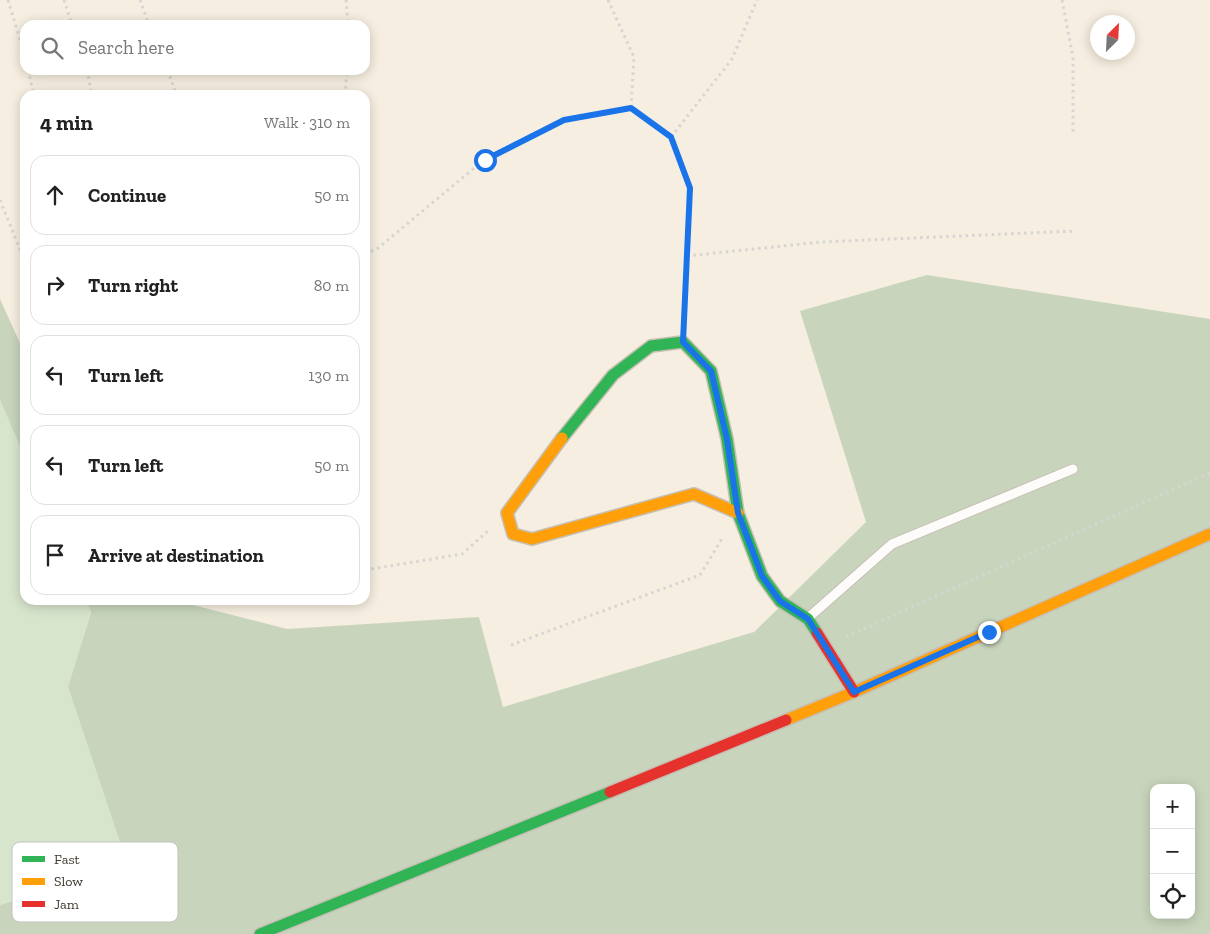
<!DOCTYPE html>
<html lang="en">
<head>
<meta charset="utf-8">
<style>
	:root { --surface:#fff; --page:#f6f6f6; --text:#222; --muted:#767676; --line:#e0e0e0 }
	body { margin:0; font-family:"Zilla Slab",serif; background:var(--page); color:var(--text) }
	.controls { position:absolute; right:15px; bottom:15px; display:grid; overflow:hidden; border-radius:10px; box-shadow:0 2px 12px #0003 }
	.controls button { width:45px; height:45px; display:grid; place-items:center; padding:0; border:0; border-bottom:1px solid var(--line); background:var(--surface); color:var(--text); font:25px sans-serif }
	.compass { position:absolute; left:1090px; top:15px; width:45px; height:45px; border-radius:50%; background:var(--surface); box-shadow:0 2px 12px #0003; rotate:24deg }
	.stop { position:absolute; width:15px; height:15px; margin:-11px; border:4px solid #1a73e8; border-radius:50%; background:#fff }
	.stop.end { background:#1a73e8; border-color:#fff; box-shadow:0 1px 5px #0008 }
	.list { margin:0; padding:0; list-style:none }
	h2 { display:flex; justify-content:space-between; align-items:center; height:65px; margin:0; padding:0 20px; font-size:21px }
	h2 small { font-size:16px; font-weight:400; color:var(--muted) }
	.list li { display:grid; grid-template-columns:32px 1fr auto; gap:15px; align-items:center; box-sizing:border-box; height:80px; margin:0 10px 10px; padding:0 10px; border:1px solid var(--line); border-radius:15px }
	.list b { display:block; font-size:19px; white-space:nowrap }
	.list em { font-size:16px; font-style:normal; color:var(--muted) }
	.icon { flex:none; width:28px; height:28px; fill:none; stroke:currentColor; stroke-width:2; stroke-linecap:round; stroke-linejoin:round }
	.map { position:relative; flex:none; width:1210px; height:934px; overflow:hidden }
	.search { position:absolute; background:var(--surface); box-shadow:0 2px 12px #0003; left:20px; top:20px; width:350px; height:55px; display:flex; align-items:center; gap:12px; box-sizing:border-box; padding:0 18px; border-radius:15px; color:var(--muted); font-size:19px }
	.panel { position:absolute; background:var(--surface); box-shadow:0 2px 12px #0003; left:20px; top:90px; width:350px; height:515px; border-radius:15px }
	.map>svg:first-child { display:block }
</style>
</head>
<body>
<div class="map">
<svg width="1210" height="934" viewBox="0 0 1210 934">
	<rect width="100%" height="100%" fill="#f6eee0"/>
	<path fill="#d8e5cd" d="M0,400L25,458V600H86L91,611L68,687L127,863L0,905Z"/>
	<path fill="#c8d5bc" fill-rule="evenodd" d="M927,275L1210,319V934H0V905L127,863L68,687L91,612L86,600H173L287,629L479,617L503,707L754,632L866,522L800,311ZM1154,788H1191V915H1154Z
		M0,299L25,354V458L0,400Z"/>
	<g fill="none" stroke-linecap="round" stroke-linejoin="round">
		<defs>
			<path id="lane" d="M808,618L892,544L1073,469"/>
			<path id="fast" d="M562,438L613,375L651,346L683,342L711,371L727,439L738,513L762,576L780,601L808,619L817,633
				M260,934L610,792"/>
			<path id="slow" d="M562,438L507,513L513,534L532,539L694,494L738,513
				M786,720L854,692L1210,534"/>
			<path id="jam" d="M817,633L854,692
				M610,792L786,720"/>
		</defs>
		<use href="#lane" stroke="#c6bfb3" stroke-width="11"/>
		<use href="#fast" stroke="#c6bfb3" stroke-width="14"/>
		<use href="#slow" stroke="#c6bfb3" stroke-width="14"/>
		<use href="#jam" stroke="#c6bfb3" stroke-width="14"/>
		<path stroke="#d7d5d2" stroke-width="3" stroke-dasharray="2.5 4" stroke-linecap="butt" d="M8,0L25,56
			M64,0L72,25
			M140,0L149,25
			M346,0L348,25
			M608,0L634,57L631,108
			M1062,0L1073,57V132
			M28,70L34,95
			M87,70L92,95
			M168,70L176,95
			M345,95L347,70
			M671,137L732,59L757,0
			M0,200L25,262
			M365,254L377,249L485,159L564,120L631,108L671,137L690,188L684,321
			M687,256L821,242L1075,231
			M365,570L462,554L489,530
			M846,637L1210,473
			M511,645L700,575L723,537"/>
		<use href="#lane" stroke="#fefcfa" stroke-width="9"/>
		<use href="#fast" stroke="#30b455" stroke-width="11"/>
		<use href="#slow" stroke="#ff9f0a" stroke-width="11"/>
		<use href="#jam" stroke="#e5322d" stroke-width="11"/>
	</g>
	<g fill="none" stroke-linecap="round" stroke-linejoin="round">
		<path stroke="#1a73e8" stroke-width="6" d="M485,160L564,120L631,108L671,137L690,188L683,342L711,371L727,439L738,513L762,576L780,601L808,619L854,692L989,632"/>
	</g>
	<rect x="12" y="842" width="166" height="80" rx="8" fill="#fff" stroke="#c5c3bf" stroke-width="1"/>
	<rect x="22" y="856" width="23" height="6" fill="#30b455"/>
	<rect x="22" y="878" width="23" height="7" fill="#ff9f0a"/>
	<rect x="22" y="901" width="23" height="6" fill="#e5322d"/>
	<g font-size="14" fill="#3d372b">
		<text x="54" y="864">Fast</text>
		<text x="54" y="886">Slow</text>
		<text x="54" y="909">Jam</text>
	</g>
</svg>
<div class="controls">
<button>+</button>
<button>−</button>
<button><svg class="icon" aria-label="locate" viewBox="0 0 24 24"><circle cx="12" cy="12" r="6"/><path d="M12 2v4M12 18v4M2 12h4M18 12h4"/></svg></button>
</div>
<svg class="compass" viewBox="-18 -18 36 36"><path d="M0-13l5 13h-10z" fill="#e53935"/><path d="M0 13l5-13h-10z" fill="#767676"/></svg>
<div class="stop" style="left:485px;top:160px"></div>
<div class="stop end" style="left:989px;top:632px"></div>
<div class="search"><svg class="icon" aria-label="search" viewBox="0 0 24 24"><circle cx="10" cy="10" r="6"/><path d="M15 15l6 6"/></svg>Search here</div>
<section class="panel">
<h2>4 min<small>Walk · 310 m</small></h2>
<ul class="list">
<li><svg class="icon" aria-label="ahead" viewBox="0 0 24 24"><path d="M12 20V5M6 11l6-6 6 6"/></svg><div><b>Continue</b></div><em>50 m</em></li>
<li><svg class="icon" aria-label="right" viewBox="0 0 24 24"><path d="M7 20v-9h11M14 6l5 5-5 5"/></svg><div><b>Turn right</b></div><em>80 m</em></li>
<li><svg class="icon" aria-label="left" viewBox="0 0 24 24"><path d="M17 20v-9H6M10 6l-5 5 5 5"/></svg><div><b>Turn left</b></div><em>130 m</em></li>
<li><svg class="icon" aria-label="left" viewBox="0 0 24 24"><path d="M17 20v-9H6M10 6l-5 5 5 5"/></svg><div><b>Turn left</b></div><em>50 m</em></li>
<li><svg class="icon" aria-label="arrive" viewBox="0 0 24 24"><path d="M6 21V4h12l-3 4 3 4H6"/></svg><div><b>Arrive at destination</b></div></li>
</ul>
</section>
</div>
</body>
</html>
